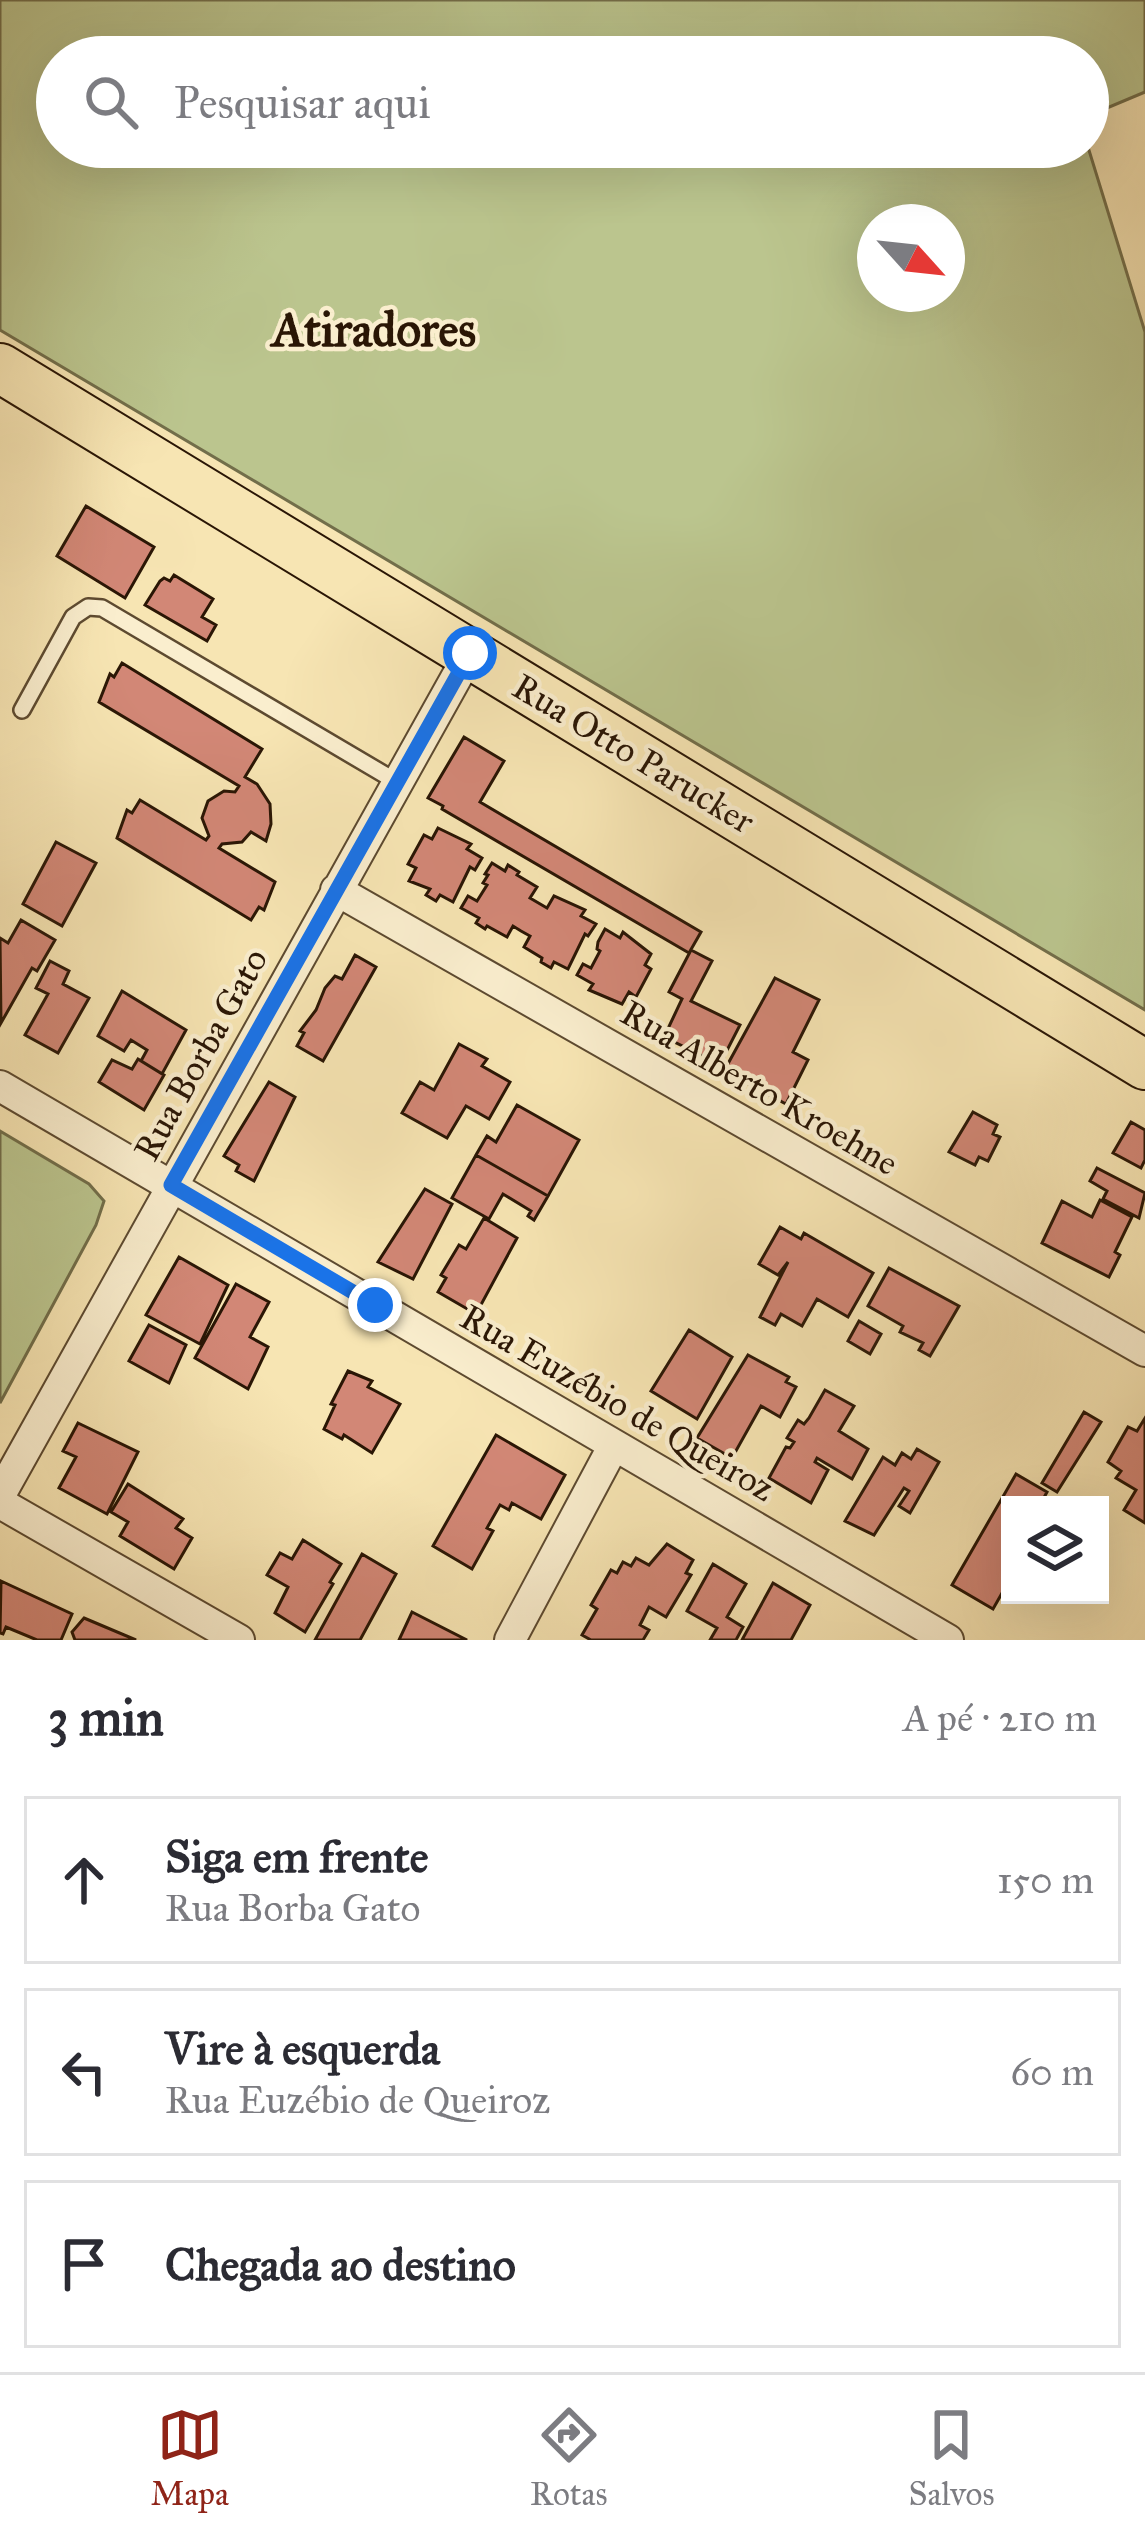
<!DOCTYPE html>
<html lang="pt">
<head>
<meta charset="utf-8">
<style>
	:root { --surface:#fff; --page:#f7f7f7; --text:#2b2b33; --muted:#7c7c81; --line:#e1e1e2; --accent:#8f2418 }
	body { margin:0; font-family:"IM FELL Great Primer",serif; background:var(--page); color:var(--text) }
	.controls { position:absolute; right:36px; bottom:36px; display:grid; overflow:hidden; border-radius:0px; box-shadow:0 12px 48px #0002 }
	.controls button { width:108px; height:108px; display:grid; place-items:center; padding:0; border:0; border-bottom:3px solid var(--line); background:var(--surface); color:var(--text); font:60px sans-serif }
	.compass { position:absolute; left:857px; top:204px; width:108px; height:108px; border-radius:50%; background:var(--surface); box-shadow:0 12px 48px #0002; rotate:117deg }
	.stop { position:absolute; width:36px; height:36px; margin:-27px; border:9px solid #1a73e8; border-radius:50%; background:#fff }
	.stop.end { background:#1a73e8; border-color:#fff; box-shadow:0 3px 12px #0008 }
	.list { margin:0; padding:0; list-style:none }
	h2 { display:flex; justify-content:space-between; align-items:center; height:156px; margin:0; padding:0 48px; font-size:51px }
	h2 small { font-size:39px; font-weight:400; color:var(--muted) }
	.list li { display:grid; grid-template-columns:78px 1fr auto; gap:36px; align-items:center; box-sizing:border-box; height:168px; margin:0 24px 24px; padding:0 24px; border:3px solid var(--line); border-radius:0px }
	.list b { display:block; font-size:45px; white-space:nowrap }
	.list p { margin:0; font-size:39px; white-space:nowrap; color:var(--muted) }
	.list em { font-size:39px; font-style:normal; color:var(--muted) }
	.icon { flex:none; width:66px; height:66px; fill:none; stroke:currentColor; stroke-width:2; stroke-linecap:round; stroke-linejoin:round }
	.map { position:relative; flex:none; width:1145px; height:1640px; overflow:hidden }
	.search { position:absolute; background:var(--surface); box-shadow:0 12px 48px #0002; left:36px; right:36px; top:36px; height:132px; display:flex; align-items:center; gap:30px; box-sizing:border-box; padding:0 42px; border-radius:66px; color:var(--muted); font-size:45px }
	.sheet { height:732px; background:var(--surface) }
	nav { display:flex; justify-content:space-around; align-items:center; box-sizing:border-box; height:168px; border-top:3px solid var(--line); background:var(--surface); font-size:33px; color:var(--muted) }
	nav a { display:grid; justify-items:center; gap:6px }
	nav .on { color:var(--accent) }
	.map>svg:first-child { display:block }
</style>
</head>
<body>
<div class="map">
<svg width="1145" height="1640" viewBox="0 0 1145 1640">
	<rect width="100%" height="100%" fill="#f7e5b3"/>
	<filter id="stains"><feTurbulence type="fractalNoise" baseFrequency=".00167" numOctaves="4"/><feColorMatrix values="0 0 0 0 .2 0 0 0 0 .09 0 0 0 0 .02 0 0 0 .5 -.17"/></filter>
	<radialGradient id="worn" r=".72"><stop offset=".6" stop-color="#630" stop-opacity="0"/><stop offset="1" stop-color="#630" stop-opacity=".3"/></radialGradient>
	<path fill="#bbc58e" stroke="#726e4a" stroke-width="3" fill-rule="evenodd" d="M0,0H1145V92L1088,116V57H57V147H1088L1145,332V1010L0,330ZM875,222H947V294H875Z
		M0,1131L89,1184L104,1201L96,1225L0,1403Z"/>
	<path fill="#d28776" stroke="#2a1605" stroke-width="3" d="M86,506L154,547L125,598L57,556Z
		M174,575L213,599L202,617L216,625L207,641L145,605L160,581L164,578L170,581Z
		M122,663L262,749L245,777L257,784L270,804L271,824L266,841L251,832L242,842L222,844L219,848L275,882L264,910L259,907L251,920L117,838L127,810L132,813L140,800L206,840L209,836L202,818L208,801L224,791L235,792L239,786L99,702L110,674L114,677Z
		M464,737L504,761L480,802L701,932L689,953L442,809L443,806L428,798Z
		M438,828L471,844L467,849L482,858L475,870L470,867L453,902L440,895L436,901L426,895L430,889L409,881L416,868L408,864L424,835L432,839Z
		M56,842L96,863L62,926L23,904Z
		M492,863L505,871L508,865L519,872L517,875L537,887L530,898L547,908L554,896L585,910L581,916L596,924L588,936L585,934L568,969L554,962L551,968L541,962L542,958L524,947L530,936L521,931L513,926L507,937L487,926L485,929L476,923L479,918L461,908L468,896L477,901L487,885L483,883L488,875L485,874Z
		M21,920L55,940L37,971L32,968L1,1023L0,938L8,943Z
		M605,929L620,938L623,932L651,954L645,965L651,969L636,997L629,992L622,1004L589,990L593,984L577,975L583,964L591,968L600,951L597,949L598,942Z
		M691,950L712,961L691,1001L740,1025L720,1064L664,1037L682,999L669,992Z
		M355,955L376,967L323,1061L297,1046L304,1033L300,1031L316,1010L325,988L335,976L342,979Z
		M50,961L69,971L63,984L89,998L58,1053L25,1035L48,994L36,988Z
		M775,978L819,1000L793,1052L808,1060L786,1104L724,1071Z
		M122,991L186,1030L162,1074L141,1061L147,1050L131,1040L124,1051L98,1036Z
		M459,1044L487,1059L482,1066L510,1082L489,1119L466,1106L447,1138L402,1113L420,1082L434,1090Z
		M138,1059L164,1075L144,1110L99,1082L112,1060L132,1069Z
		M269,1082L295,1097L254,1181L236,1171L239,1165L224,1156Z
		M517,1105L579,1140L548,1196L476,1155L487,1136L496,1142Z
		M973,1112L997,1125L993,1134L1000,1137L988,1161L979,1157L975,1165L949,1152Z
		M1131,1122L1145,1130V1160L1141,1168L1113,1153Z
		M476,1155L548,1196L534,1220L528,1216L531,1211L503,1194L489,1219L452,1198Z
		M1097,1168L1145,1193L1139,1218L1103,1199L1107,1191L1090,1181Z
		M425,1189L452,1204L413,1279L378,1262Z
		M1100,1200L1132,1217L1115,1252L1120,1255L1109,1277L1042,1243L1062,1201L1092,1217Z
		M484,1218L517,1238L476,1314L438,1292L446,1278L441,1275L459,1245L466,1249Z
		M780,1227L801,1239L804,1233L873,1273L848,1317L817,1299L802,1326L781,1314L775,1325L760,1317L788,1262L778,1275L759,1264Z
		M179,1257L228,1285L200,1344L146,1315Z
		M889,1268L959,1306L930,1356L919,1350L923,1343L900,1332L903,1326L868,1306Z
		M236,1284L269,1302L250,1337L268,1347L248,1389L195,1358Z
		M859,1321L881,1334L870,1354L848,1341Z
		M149,1325L186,1345L169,1383L129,1361Z
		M689,1330L732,1357L697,1419L651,1391Z
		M748,1355L789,1377L786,1382L796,1387L780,1417L761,1406L732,1458L697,1438Z
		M348,1371L372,1381L368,1387L400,1404L372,1453L344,1435L342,1439L324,1429L335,1405L331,1404Z
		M825,1390L854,1406L839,1431L868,1449L852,1479L817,1458L815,1462L828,1470L811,1503L769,1478L786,1447L790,1448L794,1442L787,1438L798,1420L804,1424L809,1418Z
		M1084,1412L1101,1422L1057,1492L1042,1483Z
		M1145,1418V1523L1124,1510L1136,1490L1116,1478L1121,1471L1108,1462L1128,1427L1137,1431Z
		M78,1423L138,1452L107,1514L59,1488L76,1457L63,1451Z
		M496,1435L565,1475L541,1519L512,1503L509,1510L500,1505L487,1528L493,1531L472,1569L433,1546Z
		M917,1449L939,1462L910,1513L899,1506L909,1491L904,1488L874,1535L845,1521L883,1457L895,1465L902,1453L911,1459Z
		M1016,1474L1047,1492L1040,1505H1010V1579L993,1609L952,1585Z
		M128,1484L183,1519L176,1528L192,1538L174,1569L120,1536L128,1522L111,1512Z
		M303,1540L341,1564L330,1582L333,1584L305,1632L275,1613L288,1587L267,1575L280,1553L292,1559Z
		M667,1544L693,1560L686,1573L691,1575L666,1617L649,1607L640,1625L649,1630L643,1640H591L582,1635L597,1609L591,1605L611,1570L617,1573L623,1562L631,1566L636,1558L649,1565Z
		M362,1554L396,1574L360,1640H315Z
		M713,1564L746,1584L727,1617L743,1627L736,1640H710L717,1628L687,1611Z
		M1,1581L72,1614L61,1640H37L6,1627L3,1634L0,1633Z
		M773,1583L810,1605L791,1640H742Z
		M412,1612L467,1640H399Z
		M84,1618L136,1640H75L72,1632Z"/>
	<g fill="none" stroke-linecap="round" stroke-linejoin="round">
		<defs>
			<path id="service" d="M22,710L73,617L88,607L102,608L397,782"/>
			<path id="minor" d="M336,890L1145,1351
				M0,1086L948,1640
				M0,1495L470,653
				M0,1503L239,1640
				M510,1640L614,1445"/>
			<path id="primary" d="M0,368L1145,1065"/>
		</defs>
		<use href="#service" stroke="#5d4a30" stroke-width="20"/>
		<use href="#minor" stroke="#5d4a30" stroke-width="34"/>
		<use href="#primary" stroke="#2a1605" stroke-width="52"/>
		<use href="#service" stroke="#faeece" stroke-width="15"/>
		<use href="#minor" stroke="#faeece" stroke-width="30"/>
		<use href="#primary" stroke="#f7e5b3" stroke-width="48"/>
	</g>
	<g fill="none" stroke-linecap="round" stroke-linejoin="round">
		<path stroke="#1a73e8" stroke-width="15" d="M375,1305L171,1185L470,653"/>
	</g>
	<g text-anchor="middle" stroke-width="9" stroke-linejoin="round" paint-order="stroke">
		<g font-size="36" fill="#2a1605" stroke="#faeece">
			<text transform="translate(634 753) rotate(31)" y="13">Rua Otto Parucker</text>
			<text transform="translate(200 1054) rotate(-61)" y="13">Rua Borba Gato</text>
			<text transform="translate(760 1087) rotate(30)" y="13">Rua Alberto Kroehne</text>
			<text transform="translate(618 1402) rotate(30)" y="13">Rua Euzébio de Queiroz</text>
		</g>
		<g font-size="48" font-weight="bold" fill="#2a1605" stroke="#faeece">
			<text x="374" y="346">Atiradores</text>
		</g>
	</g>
	<rect width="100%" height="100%" filter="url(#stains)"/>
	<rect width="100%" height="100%" fill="url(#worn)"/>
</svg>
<div class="controls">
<button><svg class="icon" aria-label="layers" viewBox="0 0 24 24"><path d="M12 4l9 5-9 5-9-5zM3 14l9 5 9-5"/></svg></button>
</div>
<svg class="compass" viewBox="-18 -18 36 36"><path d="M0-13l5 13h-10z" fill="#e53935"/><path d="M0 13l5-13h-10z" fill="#7c7c81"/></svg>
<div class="stop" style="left:470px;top:653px"></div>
<div class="stop end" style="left:375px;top:1305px"></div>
<div class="search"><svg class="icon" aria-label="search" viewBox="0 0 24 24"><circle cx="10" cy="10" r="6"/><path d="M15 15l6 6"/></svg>Pesquisar aqui</div>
</div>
<section class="sheet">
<h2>3 min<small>A pé · 210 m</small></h2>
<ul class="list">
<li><svg class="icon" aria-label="ahead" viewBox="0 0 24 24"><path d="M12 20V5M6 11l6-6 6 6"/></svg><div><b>Siga em frente</b><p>Rua Borba Gato</p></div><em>150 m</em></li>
<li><svg class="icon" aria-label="left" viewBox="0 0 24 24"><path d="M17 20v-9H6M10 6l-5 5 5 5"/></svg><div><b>Vire à esquerda</b><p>Rua Euzébio de Queiroz</p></div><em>60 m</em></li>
<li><svg class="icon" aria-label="arrive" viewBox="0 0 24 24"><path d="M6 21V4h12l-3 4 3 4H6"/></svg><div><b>Chegada ao destino</b></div></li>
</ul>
</section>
<nav>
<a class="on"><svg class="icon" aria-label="map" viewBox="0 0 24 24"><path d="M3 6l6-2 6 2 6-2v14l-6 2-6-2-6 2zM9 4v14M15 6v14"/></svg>Mapa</a>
<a><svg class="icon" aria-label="directions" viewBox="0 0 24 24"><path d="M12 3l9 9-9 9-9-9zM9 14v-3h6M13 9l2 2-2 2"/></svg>Rotas</a>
<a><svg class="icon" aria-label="saved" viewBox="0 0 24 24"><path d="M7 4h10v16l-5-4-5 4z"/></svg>Salvos</a>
</nav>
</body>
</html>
